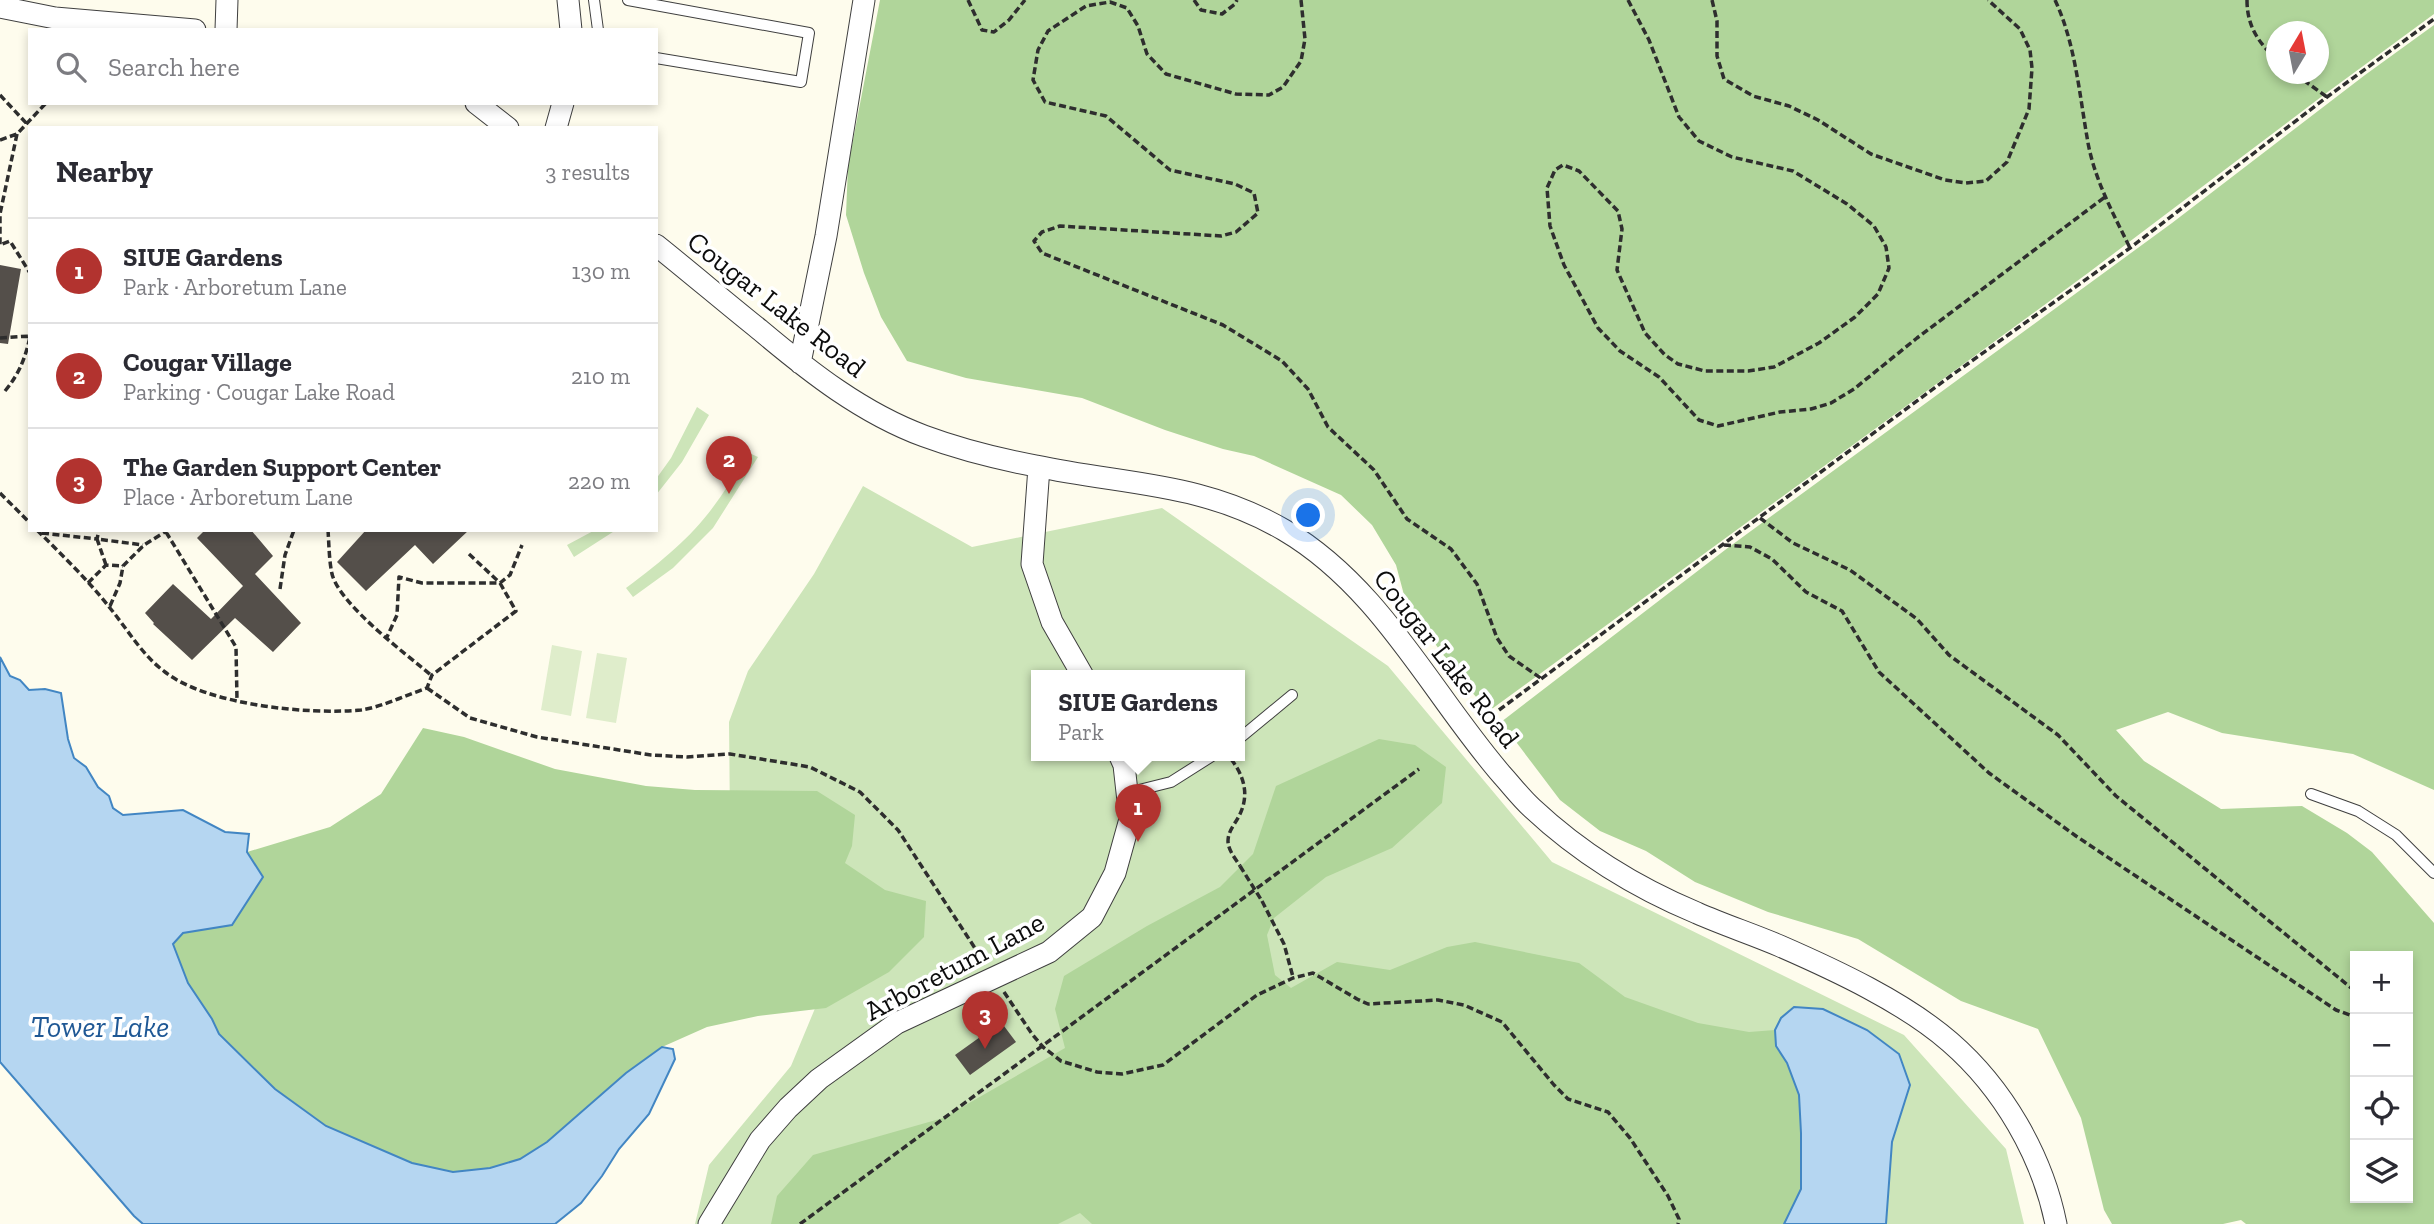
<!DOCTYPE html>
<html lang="en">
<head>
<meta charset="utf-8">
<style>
	:root { --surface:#fff; --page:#f7f7f7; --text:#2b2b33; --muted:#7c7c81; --line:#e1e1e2; --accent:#b2332f }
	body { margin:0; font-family:"Zilla Slab",serif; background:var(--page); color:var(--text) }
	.controls { position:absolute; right:21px; bottom:21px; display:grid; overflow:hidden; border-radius:0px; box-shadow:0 4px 10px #0003 }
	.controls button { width:63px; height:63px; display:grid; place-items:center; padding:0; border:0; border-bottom:2px solid var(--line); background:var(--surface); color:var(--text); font:35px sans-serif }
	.compass { position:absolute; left:2266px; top:21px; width:63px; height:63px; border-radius:50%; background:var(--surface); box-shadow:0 4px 10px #0003; rotate:10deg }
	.you { position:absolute; left:1309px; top:516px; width:24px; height:24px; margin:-18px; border:5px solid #fff; border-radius:50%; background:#1a73e8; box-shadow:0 0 0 10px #1a73e833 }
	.badge { display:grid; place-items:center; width:46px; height:46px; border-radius:50%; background:var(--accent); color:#fff; font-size:23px; font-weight:700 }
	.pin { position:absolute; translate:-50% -58px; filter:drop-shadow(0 2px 4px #0008) }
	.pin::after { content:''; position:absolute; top:37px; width:24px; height:21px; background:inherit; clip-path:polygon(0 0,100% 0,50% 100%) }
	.popup { position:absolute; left:1031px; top:670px; width:214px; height:91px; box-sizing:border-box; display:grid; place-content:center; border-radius:0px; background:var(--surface); filter:drop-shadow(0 2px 5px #0005); font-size:23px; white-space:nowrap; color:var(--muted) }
	.popup b { font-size:26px; color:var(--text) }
	.popup::after { content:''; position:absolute; left:50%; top:100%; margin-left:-14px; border:14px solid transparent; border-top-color:var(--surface) }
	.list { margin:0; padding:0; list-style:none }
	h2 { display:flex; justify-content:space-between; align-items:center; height:91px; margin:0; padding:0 28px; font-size:30px }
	h2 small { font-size:23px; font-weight:400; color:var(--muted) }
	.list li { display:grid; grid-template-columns:46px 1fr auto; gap:21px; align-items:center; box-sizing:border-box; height:105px; padding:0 28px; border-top:2px solid var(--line) }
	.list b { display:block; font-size:26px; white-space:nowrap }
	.list p { margin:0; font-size:23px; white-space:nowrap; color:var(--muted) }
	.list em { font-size:23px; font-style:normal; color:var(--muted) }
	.icon { flex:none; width:38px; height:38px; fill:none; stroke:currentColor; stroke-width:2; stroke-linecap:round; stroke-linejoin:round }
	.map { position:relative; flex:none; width:2434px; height:1224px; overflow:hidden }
	.search { position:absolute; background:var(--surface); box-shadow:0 4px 10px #0003; left:28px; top:28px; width:630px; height:77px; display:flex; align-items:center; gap:18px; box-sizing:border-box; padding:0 24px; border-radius:0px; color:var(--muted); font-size:26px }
	.panel { position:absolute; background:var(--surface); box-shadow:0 4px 10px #0003; left:28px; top:126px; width:630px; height:406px; border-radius:0px }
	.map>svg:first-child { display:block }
</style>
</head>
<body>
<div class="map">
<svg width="2434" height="1224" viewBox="0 0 2434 1224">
	<rect width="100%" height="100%" fill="#fefced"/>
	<path fill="#cde5b9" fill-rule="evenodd" d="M697,407L709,415L682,462L656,495V479L671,458Z
		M747,452L758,457L713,528L673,568L633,597L626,588C685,544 713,517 747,452Z
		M863,486L972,547L1162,508L1388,666L1552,862L1904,1035L2006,1149L2024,1224H695L709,1165L791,1066L816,1006L730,821L729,722L748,671L814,574ZM1036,676H1240V756H1036Z
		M595,530H616L574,557L567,545Z"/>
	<path fill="#b0d59a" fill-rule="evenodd" d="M880,0H2434V14L2325,94L2088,273L1489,711L1468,688L1407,606L1396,565L1372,525L1341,495L1254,456L1223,449L1165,430L1082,398L966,378L907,361L881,317L864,273L846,215L848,166ZM2276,32H2318V74H2276Z
		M2434,25V790L2353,754L2222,733L2168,712L2116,730L2144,761L2221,809L2302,806L2347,833L2372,852L2434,923V1224H2246L2241,1220L2223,1224H2112L2104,1210L2081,1118L2038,1029L1961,1001L1858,939L1768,912L1695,882L1646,851L1600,831L1560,800L1501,722L1725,550L2172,223L2365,75ZM2355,956H2408V1198H2355Z
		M423,728L464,737L555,769L646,786L695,790L817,791L855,815L852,846L845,863L885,890L926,901L924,937L889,972L826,1008L758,1016L707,1027L662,1047L626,1073L547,1142L520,1159L490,1168L453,1172L412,1163L326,1126L275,1089L219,1034L212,1019L188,983L173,944L183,933L232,925L247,852L330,827L381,794Z
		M1379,739L1415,745L1446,767L1442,803L1392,848L1326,877L1274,918L1267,935L1275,975L1291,988L1337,962L1390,970L1447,947L1475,942L1579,963L1625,997L1698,1023L1749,1032L1775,1030L1776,1046L1787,1063L1799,1095L1801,1133V1189L1784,1224H1092L1080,1213L1058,1224H771L777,1196L813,1155L943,1118L1065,1048L1055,1009L1064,976L1147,926L1220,887L1253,854L1276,786Z"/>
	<path fill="#dfedcb" d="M552,645L582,651L571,716L541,710Z
		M597,653L627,658L616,723L586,718Z"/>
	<path fill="#b5d6f1" stroke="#4286c3" stroke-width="2" d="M0,657L10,676L20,680L29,690L45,689L61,693L68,739L74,758L86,767L98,787L109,796L113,808L123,815L183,810L225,832L249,834L247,852L263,877L232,925L183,933L173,944L188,983L212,1019L219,1034L275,1089L326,1126L412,1163L453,1172L490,1168L520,1159L547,1142L626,1073L662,1047L673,1049L675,1059L649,1114L619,1149L602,1176L581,1203L555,1224H143L134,1216L0,1062Z
		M1794,1007L1823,1009L1867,1030L1899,1054L1910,1085L1892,1142L1886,1224H1784L1801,1189V1133L1799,1095L1787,1063L1776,1046L1775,1030L1781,1018Z"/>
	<path fill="#544f4a" d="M0,265L21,269L8,344L0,343Z
		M205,530H251L273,556L255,574L301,623L273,652L235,618L192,660L153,624L154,623L145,613L173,584L211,619L243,586L197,538Z
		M366,530H469L433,564L415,545L366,591L337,562Z
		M1001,1022L1016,1042L970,1075L955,1055Z"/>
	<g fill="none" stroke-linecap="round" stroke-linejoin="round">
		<defs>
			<path id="service" d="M594,0L598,30
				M628,0L809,33L801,82L656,58
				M1240,738L1292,695
				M1127,793L1171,782L1212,756
				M2311,794L2358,811L2396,835L2434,873"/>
			<path id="minor" d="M568,0L571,30
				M0,7L55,18L195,30
				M226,30L227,0
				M476,103L508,128
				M556,128L563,103
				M656,245C691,273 725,302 760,330C810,372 862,413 924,436C959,449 999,459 1036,466C1125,485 1202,482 1284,530C1381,587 1431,693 1502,775C1512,786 1521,798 1532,808C1579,852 1637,888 1697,913C1724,925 1752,934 1780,946C1835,970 1904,1002 1950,1042C2003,1088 2042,1155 2056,1224
				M800,363L826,236L864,0
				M1039,467L1032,564L1052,622L1083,676
				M709,1224L760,1140L788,1108L819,1079L897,1023L1049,952L1092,917L1115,873L1130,819L1124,765L1120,756"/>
		</defs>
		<use href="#service" stroke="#3f3f3f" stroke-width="12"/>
		<use href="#minor" stroke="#3f3f3f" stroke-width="23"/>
		<path stroke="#2e2e2e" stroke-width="3.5" stroke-dasharray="7 3.5" stroke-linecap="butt" d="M968,0L982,30L994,32L1009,20L1025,0
			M1194,0L1201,10L1222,14L1235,4L1237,0
			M1301,0L1305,39L1301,61L1283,87L1269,95L1236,94L1166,74L1147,54L1138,26L1127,8L1110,2L1086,6L1048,31L1038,50L1033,80L1045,102L1106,116L1170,170L1235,184L1254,193L1258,213L1236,232L1221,236L1060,226L1042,232L1034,241L1042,253L1223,325L1282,361L1308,389L1328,427L1374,470L1407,519L1451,549L1477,584L1497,638L1509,656L1542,679
			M1628,0L1649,40L1679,117L1699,141L1732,157L1793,171L1847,204L1874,226L1886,247L1889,268L1878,294L1855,317L1819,343L1774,367L1748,371H1705L1678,364L1665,355L1645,333L1617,270L1622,229L1618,211L1579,171L1563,165L1555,170L1547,188L1550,226L1564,265L1598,328L1620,351L1659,377L1699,420L1718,426L1780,412L1811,409L1831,403L1854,389L1917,338L2105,197
			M1712,0L1717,21V56L1724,79L1753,96L1789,106L1818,120L1871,154L1945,180L1966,183L1986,181L2007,162L2029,109L2032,68L2030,50L2020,29L1988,0
			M2055,0C2075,43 2079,91 2087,137C2093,177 2113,213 2130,248
			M2247,0C2247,26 2258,42 2276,59
			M2295,74L2327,97
			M0,95L27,124
			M17,134L0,214V245L10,241L30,273
			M0,140L17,134L46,103
			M0,338L30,336
			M5,391C19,374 25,359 30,337
			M0,493L30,523
			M1760,518L1793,543L1850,570L1917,619L1949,655L2058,735L2116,796L2355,991
			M37,530C62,555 88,580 110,608C128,630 142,655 165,672C207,705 309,715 361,710C382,707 406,695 427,688L432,675L516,611L500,583H422L399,577L397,615L387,637
			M328,530C329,544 329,560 332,574C340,605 406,654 431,675
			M166,532L236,647L237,700
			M42,533L97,539L99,530
			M1724,545L1750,547L1772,559L1806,592L1842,611L1879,672L1989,773L2076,836L2336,1010L2350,1015L2355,1014
			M469,554L500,583L510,575L522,545
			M106,565L97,539L143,545
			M88,583L106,565L123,566
			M280,589L285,555L294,530
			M110,606L120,583L123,566L144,545L168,530
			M427,688L470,718L537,737L651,755L687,757L730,754L810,767L860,792L898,830L984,962
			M1499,710L1952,375L2130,248L2327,97L2434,19
			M1231,759C1244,776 1250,795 1239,816C1235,824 1228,831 1228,841C1228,850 1235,858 1240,866
			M1262,901L1284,944L1293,977
			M1004,992L1032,1034L1043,1047L1061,1061L1097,1072L1122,1074L1163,1065L1257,995L1293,978L1313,973L1357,999L1368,1004L1438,1000L1464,1005L1502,1022L1554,1085L1568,1099L1608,1112L1630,1138L1668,1196L1679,1219L1678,1224
			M800,1224L1419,769"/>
		<use href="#service" stroke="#fff" stroke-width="10"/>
		<use href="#minor" stroke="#fff" stroke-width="21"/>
		<path stroke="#2e2e2e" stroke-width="3.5" stroke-dasharray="7 3.5" stroke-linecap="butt" d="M1240,866L1262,901"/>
	</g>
	<g text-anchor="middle" stroke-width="7" stroke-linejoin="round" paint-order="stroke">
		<g font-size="28" fill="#0c0c0c" stroke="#fff">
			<text transform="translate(777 304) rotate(38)" y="10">Cougar Lake Road</text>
			<text transform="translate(1447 658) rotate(52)" y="10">Cougar Lake Road</text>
			<text transform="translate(954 966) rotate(-28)" y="10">Arboretum Lane</text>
		</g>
		<g font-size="30" font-style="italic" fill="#1f5895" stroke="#fff">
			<text x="100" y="1037">Tower Lake</text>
		</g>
	</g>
</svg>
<div class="controls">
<button>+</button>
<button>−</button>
<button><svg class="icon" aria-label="locate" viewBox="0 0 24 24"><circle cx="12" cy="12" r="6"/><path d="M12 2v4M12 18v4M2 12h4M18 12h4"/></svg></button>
<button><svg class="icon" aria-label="layers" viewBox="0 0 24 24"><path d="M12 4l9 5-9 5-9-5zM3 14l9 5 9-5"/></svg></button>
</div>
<svg class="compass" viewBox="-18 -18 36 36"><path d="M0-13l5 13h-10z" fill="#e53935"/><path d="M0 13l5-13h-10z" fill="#7c7c81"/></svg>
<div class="you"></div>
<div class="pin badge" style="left:1138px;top:842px">1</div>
<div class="popup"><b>SIUE Gardens</b>Park</div>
<div class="pin badge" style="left:729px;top:494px">2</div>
<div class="pin badge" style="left:985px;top:1049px">3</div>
<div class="search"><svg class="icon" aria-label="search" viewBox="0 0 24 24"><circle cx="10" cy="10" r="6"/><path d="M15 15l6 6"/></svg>Search here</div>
<section class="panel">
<h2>Nearby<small>3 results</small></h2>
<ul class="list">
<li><span class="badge">1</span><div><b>SIUE Gardens</b><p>Park · Arboretum Lane</p></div><em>130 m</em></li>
<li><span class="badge">2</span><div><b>Cougar Village</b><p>Parking · Cougar Lake Road</p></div><em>210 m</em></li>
<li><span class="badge">3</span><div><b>The Garden Support Center</b><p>Place · Arboretum Lane</p></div><em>220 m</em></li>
</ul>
</section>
</div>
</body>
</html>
